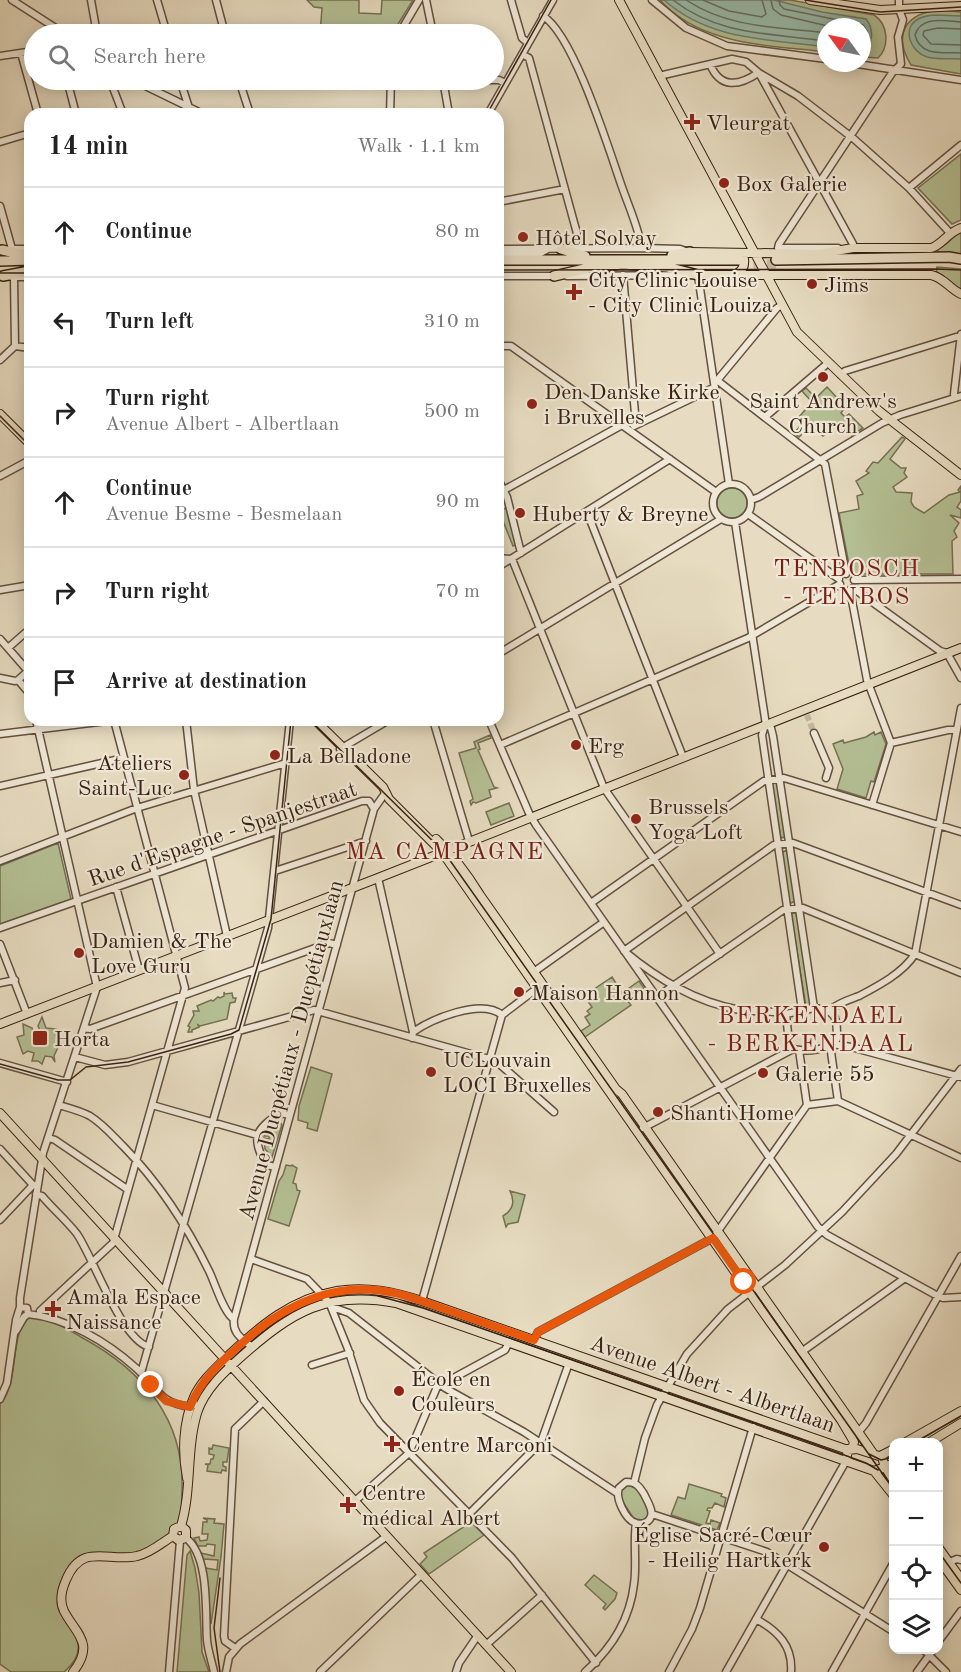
<!DOCTYPE html>
<html lang="en">
<head>
<meta charset="utf-8">
<style>
	:root { --surface:#fff; --page:#f2f2f2; --text:#222; --muted:#767676; --line:#e0e0e0 }
	body { margin:0; font-family:"Old Standard TT",serif; background:var(--page); color:var(--text) }
	.controls { position:absolute; right:18px; bottom:18px; display:grid; overflow:hidden; border-radius:12px; box-shadow:0 3px 15px #0003 }
	.controls button { width:54px; height:54px; display:grid; place-items:center; padding:0; border:0; border-bottom:2px solid var(--line); background:var(--surface); color:var(--text); font:30px sans-serif }
	.compass { position:absolute; left:817px; top:18px; width:54px; height:54px; border-radius:50%; background:var(--surface); box-shadow:0 3px 15px #0003; rotate:303deg }
	.stop { position:absolute; width:18px; height:18px; margin:-14px; border:4px solid #ea580c; border-radius:50%; background:#fff }
	.stop.end { background:#ea580c; border-color:#fff; box-shadow:0 2px 6px #0008 }
	.list { margin:0; padding:0; list-style:none }
	h2 { display:flex; justify-content:space-between; align-items:center; height:78px; margin:0; padding:0 24px; font-size:26px }
	h2 small { font-size:20px; font-weight:400; color:var(--muted) }
	.list li { display:grid; grid-template-columns:39px 1fr auto; gap:18px; align-items:center; box-sizing:border-box; height:90px; padding:0 24px; border-top:2px solid var(--line) }
	.list b { display:block; font-size:22px; white-space:nowrap }
	.list p { margin:0; font-size:20px; white-space:nowrap; color:var(--muted) }
	.list em { font-size:20px; font-style:normal; color:var(--muted) }
	.icon { flex:none; width:33px; height:33px; fill:none; stroke:currentColor; stroke-width:2; stroke-linecap:round; stroke-linejoin:round }
	.map { position:relative; flex:none; width:961px; height:1672px; overflow:hidden }
	.search { position:absolute; background:var(--surface); box-shadow:0 3px 15px #0003; left:24px; top:24px; width:480px; height:66px; display:flex; align-items:center; gap:15px; box-sizing:border-box; padding:0 21px; border-radius:33px; color:var(--muted); font-size:22px }
	.panel { position:absolute; background:var(--surface); box-shadow:0 3px 15px #0003; left:24px; top:108px; width:480px; height:618px; border-radius:18px }
	.map>svg:first-child { display:block }
</style>
</head>
<body>
<div class="map">
<svg width="961" height="1672" viewBox="0 0 961 1672">
	<rect width="100%" height="100%" fill="#e7dcc1"/>
	<filter id="stains"><feTurbulence type="fractalNoise" baseFrequency=".00333" numOctaves="4"/><feColorMatrix values="0 0 0 0 .2 0 0 0 0 .09 0 0 0 0 .02 0 0 0 .5 -.17"/></filter>
	<radialGradient id="worn" r=".72"><stop offset=".6" stop-color="#630" stop-opacity="0"/><stop offset="1" stop-color="#630" stop-opacity=".3"/></radialGradient>
	<path fill="#b4c094" stroke="#767053" stroke-width="1.5" d="M307,0H359V13L381,14L382,0H413L392,34H320L322,8L314,7Z
		M660,0H790L874,15C888,24 890,46 878,58L862,57V27H826V52C770,45 701,46 660,0Z
		M940,10L961,12V74L911,65C892,34 906,13 940,10Z
		M961,154V220L952,224L918,188Z
		M961,233V257L938,255V249C947,246 952,236 961,233Z
		M937,267L961,269V290L936,274Z
		M827,387L842,403L840,406L844,409L841,413L845,417L849,414L863,428L852,435L838,423L823,436L811,426L799,437L794,433L804,422L799,417L812,402L802,391L806,388L816,398Z
		M902,437L905,439L890,459L901,468H906L904,473L907,477L893,487L896,492L912,493L911,502L914,507L924,513L949,495L960,492L958,490L961,486V501L957,507L961,510V518L950,515L959,523L954,531L957,537L952,541L953,574H856L850,570L839,513L859,509L857,496L863,494L856,481L869,473L866,471L873,462L878,463Z
		M717 503a15 15 0 1 1 30 0a15 15 0 1 1-30 0Z
		M508,507L518,544L513,546L499,511Z
		M874,732L875,735L881,732L886,744L874,782L871,781L866,798L837,789L843,769L833,744L843,740L844,743L866,737Z
		M490,735L491,738L478,743L480,749L478,750L494,787L497,788L489,790L491,797L476,803L473,802L471,805L470,801L473,799L459,753L476,748L474,742Z
		M772,783H778L785,837L781,838L771,784Z
		M509,803L514,816L491,825L486,812Z
		M58,843L71,899L0,924V866Z
		M787,850L795,901L791,903L789,901L781,853Z
		M797,911L812,1004L806,1007L791,913Z
		M612,977L622,993L639,981L644,988L627,1000L631,1005L585,1037L581,1031L590,1025L585,1017L590,1014L587,1011L592,1007L584,996Z
		M224,992L225,994L232,993L233,998H236L235,1002L230,1003L227,1019L200,1026L198,1025L199,1027L192,1030V1032H188L190,1027L188,1026L194,1015L193,1011H199L197,1006L211,1000L213,1001L218,997L220,998L224,996Z
		M42,1017L46,1028L56,1029L54,1031L59,1045L54,1056L55,1062L52,1057L45,1056L42,1064L38,1061H32L34,1053L28,1051L23,1054L17,1037L24,1035L23,1024L32,1028L34,1033H39L40,1030L38,1026Z
		M311,1067L332,1074L317,1131L307,1128L308,1123L298,1120L299,1106Z
		M280,1122L282,1125L272,1157L265,1149L264,1138L269,1139V1136H264C267,1128 272,1124 280,1122Z
		M286,1165L291,1166L292,1165L297,1168L293,1183L296,1184L297,1190L300,1191L289,1226L268,1219L279,1181L283,1175Z
		M510,1191L525,1195L518,1222L508,1224L506,1227L503,1216C513,1210 515,1201 510,1191Z
		M31,1317C48,1317 67,1329 81,1337C142,1370 185,1418 182,1491C181,1501 183,1514 178,1522C170,1535 154,1548 139,1552C114,1559 81,1541 65,1573C62,1580 56,1590 58,1599C63,1626 97,1644 64,1672H11L0,1664V1404C21,1383 8,1328 31,1317Z
		M213,1445L229,1448L227,1462H223V1466L226,1467V1471L222,1470L221,1473L207,1471L208,1465L205,1464H210L211,1459H213L214,1455L209,1454V1448L212,1449Z
		M689,1484L722,1494L721,1496L726,1498L724,1507L715,1503L712,1508H708L707,1510L710,1511L706,1523L710,1524L711,1520L720,1523L717,1530L671,1515L678,1497L685,1499Z
		M628,1485C639,1487 650,1505 648,1516L643,1520L634,1519L621,1499V1489Z
		M203,1518L215,1519L214,1523L224,1524L221,1557L211,1624L205,1568L217,1570L218,1560L203,1559L201,1553L214,1556L215,1545L207,1544L206,1546H198L194,1538L199,1537L200,1541L207,1540L208,1534H202L203,1522H207V1520Z
		M471,1522L484,1535L429,1574L420,1564L427,1557L424,1553Z
		M190,1551L195,1568L199,1593L202,1652L209,1672H177L187,1555Z
		M594,1575L617,1593L615,1599L605,1610L603,1608L606,1604L585,1585Z"/>
	<path fill="#98bcac" stroke="#727e6e" stroke-width="1.5" d="M664,0H774L822,12L866,19C874,29 874,45 862,51V27H826V47C769,39 710,41 664,0Z
		M937,15L961,16V59C950,58 937,60 927,57C911,52 901,29 918,19C924,16 931,15 937,15Z"/>
	<g fill="none" stroke-linecap="round" stroke-linejoin="round">
		<path stroke="#686e5f" stroke-width="1.5" d="M673,0C719,36 771,33 826,41
			M686,0C728,28 777,27 826,33
			M703,0L729,11L762,17L766,14L762,0
			M771,0L773,9L781,15L832,27
			M779,0L780,5L784,9L863,25L867,31L862,44
			M961,22C945,21 921,15 915,35C920,57 944,52 961,53
			M961,29L938,28L924,31L923,35L931,44L961,45"/>
		<path stroke="#c4b79e" stroke-width="6" stroke-dasharray="6 3" stroke-linecap="butt" d="M807,715L814,733"/>
		<path stroke="#c4b79e" stroke-width="9" stroke-dasharray="9 4.5" stroke-linecap="butt" d="M498,265H500
			M740,265L776,264"/>
		<defs>
			<path id="minor" d="M12,0L65,34
				M91,0L97,34
				M157,0L167,34
				M216,0L225,34
				M426,0L433,34
				M511,0L522,38L528,43
				M652,0L686,28L727,46L826,59
				M543,16C574,35 609,150 622,187C629,207 638,227 642,248
				M399,34L419,0
				M21,53L38,114
				M522,54L529,58L581,248
				M0,56L34,51
				M851,63L961,80
				M710,64C720,89 739,86 758,73
				M759,73L853,244V248
				M659,76L732,59L746,62L759,73L798,96L854,139L909,188L950,233
				M67,80L76,114
				M110,80L123,114
				M133,80L203,114
				M180,80L191,114
				M239,80L250,114
				M443,80L449,114
				M487,80H499L505,83
				M390,114L391,80
				M488,114L553,0
				M0,142L30,133
				M909,188L961,145
				M498,202L565,189
				M0,206L12,249
				M838,248H778L779,244L892,73L901,64L898,37L903,20L899,9V0
				M13,249H30
				M498,249L642,248L680,249L686,251
				M498,254H539L548,249
				M623,275L636,425
				M498,276H557
				M567,276L698,275L729,484
				M12,277H30
				M14,277L15,346
				M15,346L30,348
				M498,346H511L716,492
				M0,360L15,346
				M841,375L845,371L956,337H961
				M718,381L825,464L846,574
				M715,383L777,308L782,305
				M955,398L954,394L961,334
				M765,417L828,363
				M634,426L715,387
				M0,476L30,460
				M498,479L507,497L521,553
				M713 503a19 19 0 1 1 38 0a19 19 0 1 1-38 0Z
				M504,490L622,425
				M751,500L759,497L882,423L900,415L961,396
				M587,512L683,757
				M748,514L839,579
				M735,522L766,725
				M498,558L511,559
				M512,559L604,788L720,954
				M498,567L670,459
				M854,580L961,579
				M853,588L940,651L947,653L961,678
				M0,590L30,585
				M850,590L867,680L891,743L872,805
				M0,639L28,671L18,680L30,694
				M8,648L25,633L30,638
				M498,654L721,519
				M0,678L15,681L18,680
				M186,720L194,790L227,936
				M433,720L469,841
				M489,720L529,813L536,825L818,1227L827,1235L934,1294L943,1298L961,1297
				M765,725L762,735L802,1010
				M766,725L771,728L773,736L814,1008
				M814,733L829,768L826,778
				M0,734L115,720
				M891,743L948,730H957
				M500,745L748,638L840,584
				M340,749L389,720
				M0,786L124,758
				M0,861L137,808L286,763
				M275,871L366,841
				M378,878L413,1032L412,1038
				M116,887L139,970
				M591,903L764,781L784,778L961,832
				M0,928L362,801H369L374,809
				M0,944L27,1014
				M531,974L604,922
				M0,983L15,980
				M657,997L783,910L803,908L961,973
				M814,1008C837,1010 837,1018 837,1039C827,1051 807,1052 793,1049L789,1043L786,1014Z
				M830,1010C838,1003 848,1000 859,996C878,986 903,973 915,954L961,708
				M786,1014C772,1010 755,1012 740,1010C695,1002 658,979 624,951L774,845L793,843L961,905
				M85,1028L90,1029L329,943L337,945
				M413,1032C432,1019 481,998 502,1015
				M832,1044L851,1047L961,1077
				M830,1045L838,1101
				M799,1050L807,1105L838,1101
				M75,1057L105,1065L128,1062L314,1010L496,1061L554,1112
				M0,1063L67,1082
				M838,1101L961,1158
				M59,1105C69,1108 81,1111 90,1116C103,1124 113,1136 124,1147C159,1183 187,1226 209,1271C215,1283 224,1314 234,1319
				M152,1105L257,1135
				M643,1128L793,1049
				M49,1138L55,1140L127,1189
				M0,1149L33,1185L37,1186
				M276,1167L266,1165C251,1137 255,1130 280,1113L290,1115
				M36,1194L42,1196C53,1209 67,1221 77,1234C94,1259 121,1339 149,1347
				M0,1220L33,1185
				M251,1259L307,1279L329,1302L348,1349L364,1400L380,1423L512,1558L596,1663
				M422,1301L502,1015L540,986
				M333,1309H338L349,1313L445,1388L524,1432L617,1493
				M40,1311L113,1243L185,988L114,720
				M28,1314C67,1318 107,1342 136,1368C158,1388 157,1402 190,1407L194,1404L199,1408
				M16,1331L24,1317L28,1314L27,1308L20,1307
				M534,1340L538,1332L713,1238L807,1105
				M252,1347C243,1339 232,1334 234,1319L374,809L386,792
				M800,1353L905,1278
				M312,1365L350,1353
				M141,1373L268,928L290,720
				M0,1399L7,1383L16,1320L20,1307V1298L43,1153L97,987L36,720
				M857,1434L866,1423L961,1256
				M626,1482C636,1482 639,1486 644,1494C648,1503 658,1516 645,1523C642,1524 639,1524 636,1523C625,1520 615,1497 619,1488Z
				M634,1483L645,1438L657,1405L687,1354L728,1309L785,1265L842,1212L896,1154L961,1069
				M355,1501L409,1453L437,1387L505,1350L509,1342
				M469,1514L541,1442L569,1363
				M652,1514L767,1552L894,1632
				M186,1538C210,1557 205,1612 207,1640C208,1651 212,1662 214,1672
				M945,1564L957,1559L961,1560
				M756,1619C778,1631 793,1646 791,1672
				M938,1642L961,1611
				M486,1645L542,1595
				M235,1648L225,1641L224,1636L235,1429L264,1401
				M924,1650L946,1672
				M169,1672L180,1541
				M226,1672L229,1657L240,1644L387,1536
				M320,1672L422,1574
				M456,1672L459,1663L478,1635
				M585,1672C611,1649 630,1619 634,1584C637,1564 633,1543 636,1523
				M669,1672L692,1629L700,1608L753,1427
				M726,1672L846,1461
				M832,1672L894,1562
				M917,1672L933,1650"/>
			<path id="major" d="M619,0L797,332L879,411L961,475
				M810,0L880,10L961,6
				M690,252L819,254L853,248H931C942,245 948,232 961,228
				M736,274C742,271 745,266 744,259L739,254
				M698,275H931C943,277 950,289 961,294
				M0,414L30,444
				M436,839C454,856 467,874 480,895L616,1089L622,1094L873,1453
				M0,1024L378,878L961,648
				M0,1113L511,1672
				M906,1442L961,1411
				M930,1442L961,1423
				M880,1456L894,1449
				M894,1463L885,1467L894,1481
				M874,1471L894,1496
				M187,1478C182,1452 183,1422 194,1397C201,1381 216,1368 229,1355C261,1325 292,1299 337,1291C367,1286 393,1292 422,1301L845,1449H850L853,1446L854,1442L841,1420L770,1322L442,852L389,799L383,787L315,720
				M173,1536L174,1529L181,1526C192,1490 186,1450 197,1413C205,1389 224,1372 242,1356C292,1312 327,1290 396,1303L854,1464L874,1471L885,1467L882,1457L857,1449L848,1450L846,1461
				M173,1536L178,1540L186,1538V1530L181,1526
				M938,1547L961,1579
				M938,1558L961,1590
				M73,1672C96,1643 75,1633 64,1611C59,1601 62,1589 66,1580C82,1541 109,1563 137,1556C151,1553 161,1543 173,1536"/>
			<path id="highway" d="M561,249L585,256
				M2,250L30,256
				M672,255L690,252
				M500,260H740
				M776,260L949,257L961,259
				M0,261L30,260
				M3,276L30,271
				M554,276L589,268L622,264L667,267L698,275"/>
		</defs>
		<use href="#minor" stroke="#64503e" stroke-width="9"/>
		<use href="#major" stroke="#392112" stroke-width="10"/>
		<use href="#highway" stroke="#392112" stroke-width="12"/>
		<use href="#minor" stroke="#efe8d7" stroke-width="6"/>
		<use href="#major" stroke="#e7dcc1" stroke-width="8"/>
		<use href="#highway" stroke="#e7dcc1" stroke-width="9"/>
		<path stroke="#392112" stroke-width="1.5" d="M805,0L880,12L961,7
			M487,114L551,0
			M498,270L936,269L961,270
			M0,273H30
			M0,416L30,446
			M310,720L444,852L894,1490
			M0,1064L58,1080H70L86,1067L128,1062L231,1034L239,1030L271,919L291,720
			M378,1296L423,1308L806,1441L866,1463L878,1470
			M916,1442L961,1416
			M869,1454L881,1460L894,1457
			M938,1551L961,1583
			M220,1578L214,1628L220,1672"/>
	</g>
	<g fill="none" stroke-linecap="round" stroke-linejoin="round">
		<path stroke="#ea580c" stroke-width="8" d="M151,1385L166,1401L190,1407C201,1378 225,1358 248,1338C289,1302 340,1280 395,1293C413,1297 430,1304 447,1310C476,1320 505,1330 534,1340L538,1332L713,1238L744,1282"/>
	</g>
	<g fill="#8f2418" stroke="#efe8d7" stroke-width="2">
		<path d="M689 113h6v6h6v6h-6v6h-6v-6h-6v-6h6z"/>
		<circle cx="724" cy="183" r="6"/>
		<circle cx="523" cy="237" r="6"/>
		<circle cx="812" cy="284" r="6"/>
		<path d="M571 283h6v6h6v6h-6v6h-6v-6h-6v-6h6z"/>
		<circle cx="823" cy="377" r="6"/>
		<circle cx="532" cy="404" r="6"/>
		<circle cx="520" cy="513" r="6"/>
		<circle cx="576" cy="745" r="6"/>
		<circle cx="275" cy="755" r="6"/>
		<circle cx="184" cy="775" r="6"/>
		<circle cx="636" cy="819" r="6"/>
		<circle cx="79" cy="953" r="6"/>
		<circle cx="519" cy="992" r="6"/>
		<rect x="32" y="1030" width="16" height="16" rx="3"/>
		<circle cx="431" cy="1072" r="6"/>
		<circle cx="763" cy="1073" r="6"/>
		<circle cx="658" cy="1112" r="6"/>
		<path d="M50 1300h6v6h6v6h-6v6h-6v-6h-6v-6h6z"/>
		<circle cx="399" cy="1391" r="6"/>
		<path d="M389 1435h6v6h6v6h-6v6h-6v-6h-6v-6h6z"/>
		<path d="M345 1496h6v6h6v6h-6v6h-6v-6h-6v-6h6z"/>
		<circle cx="824" cy="1547" r="6"/>
	</g>
	<g text-anchor="middle" stroke-width="4.5" stroke-linejoin="round" paint-order="stroke">
		<g font-size="22" fill="#392112" stroke="#efe8d7" text-anchor="start">
			<text x="706" y="130">Vleurgat</text>
			<text x="736" y="191">Box Galerie</text>
			<text x="535" y="245">Hôtel Solvay</text>
			<text x="588" y="287">City Clinic Louise<tspan x="588" dy="25">- City Clinic Louiza</tspan></text>
			<text x="824" y="292">Jims</text>
			<text x="544" y="399">Den Danske Kirke<tspan x="544" dy="25">i Bruxelles</tspan></text>
			<text x="823" y="408" text-anchor="middle">Saint Andrew's<tspan x="823" dy="25">Church</tspan></text>
			<text x="532" y="521">Huberty &amp; Breyne</text>
			<text x="588" y="753">Erg</text>
			<text x="287" y="763">La Belladone</text>
			<text x="172" y="770" text-anchor="end">Ateliers<tspan x="172" dy="25">Saint-Luc</tspan></text>
			<text x="648" y="814">Brussels<tspan x="648" dy="25">Yoga Loft</tspan></text>
			<text x="91" y="948">Damien &amp; The<tspan x="91" dy="25">Love Guru</tspan></text>
			<text x="531" y="1000">Maison Hannon</text>
			<text x="54" y="1046">Horta</text>
			<text x="443" y="1067">UCLouvain<tspan x="443" dy="25">LOCI Bruxelles</tspan></text>
			<text x="775" y="1081">Galerie 55</text>
			<text x="670" y="1120">Shanti Home</text>
			<text x="66" y="1304">Amala Espace<tspan x="66" dy="25">Naissance</tspan></text>
			<text x="411" y="1386">École en<tspan x="411" dy="25">Couleurs</tspan></text>
			<text x="406" y="1452">Centre Marconi</text>
			<text x="362" y="1500">Centre<tspan x="362" dy="25">médical Albert</tspan></text>
			<text x="812" y="1542" text-anchor="end">Église Sacré-Cœur<tspan x="812" dy="25">- Heilig Hartkerk</tspan></text>
		</g>
		<g font-size="22" fill="#392112" stroke="#efe8d7">
			<text transform="translate(222 833) rotate(-19)" y="8">Rue d'Espagne - Spanjestraat</text>
			<text transform="translate(290 1050) rotate(-75)" y="8">Avenue Ducpétiaux - Ducpétiauxlaan</text>
			<text transform="translate(713 1383) rotate(19)" y="8">Avenue Albert - Albertlaan</text>
		</g>
		<g font-size="24" letter-spacing="1.5" fill="#7a1f14" stroke="#efe8d7">
			<text x="847" y="576">TENBOSCH<tspan x="847" dy="28">- TENBOS</tspan></text>
			<text x="445" y="859">MA CAMPAGNE</text>
			<text x="811" y="1023">BERKENDAEL<tspan x="811" dy="28">- BERKENDAAL</tspan></text>
		</g>
	</g>
	<rect width="100%" height="100%" filter="url(#stains)"/>
	<rect width="100%" height="100%" fill="url(#worn)"/>
</svg>
<div class="controls">
<button>+</button>
<button>−</button>
<button><svg class="icon" aria-label="locate" viewBox="0 0 24 24"><circle cx="12" cy="12" r="6"/><path d="M12 2v4M12 18v4M2 12h4M18 12h4"/></svg></button>
<button><svg class="icon" aria-label="layers" viewBox="0 0 24 24"><path d="M12 4l9 5-9 5-9-5zM3 14l9 5 9-5"/></svg></button>
</div>
<svg class="compass" viewBox="-18 -18 36 36"><path d="M0-13l5 13h-10z" fill="#e53935"/><path d="M0 13l5-13h-10z" fill="#767676"/></svg>
<div class="stop" style="left:744px;top:1282px"></div>
<div class="stop end" style="left:151px;top:1385px"></div>
<div class="search"><svg class="icon" aria-label="search" viewBox="0 0 24 24"><circle cx="10" cy="10" r="6"/><path d="M15 15l6 6"/></svg>Search here</div>
<section class="panel">
<h2>14 min<small>Walk · 1.1 km</small></h2>
<ul class="list">
<li><svg class="icon" aria-label="ahead" viewBox="0 0 24 24"><path d="M12 20V5M6 11l6-6 6 6"/></svg><div><b>Continue</b></div><em>80 m</em></li>
<li><svg class="icon" aria-label="left" viewBox="0 0 24 24"><path d="M17 20v-9H6M10 6l-5 5 5 5"/></svg><div><b>Turn left</b></div><em>310 m</em></li>
<li><svg class="icon" aria-label="right" viewBox="0 0 24 24"><path d="M7 20v-9h11M14 6l5 5-5 5"/></svg><div><b>Turn right</b><p>Avenue Albert - Albertlaan</p></div><em>500 m</em></li>
<li><svg class="icon" aria-label="ahead" viewBox="0 0 24 24"><path d="M12 20V5M6 11l6-6 6 6"/></svg><div><b>Continue</b><p>Avenue Besme - Besmelaan</p></div><em>90 m</em></li>
<li><svg class="icon" aria-label="right" viewBox="0 0 24 24"><path d="M7 20v-9h11M14 6l5 5-5 5"/></svg><div><b>Turn right</b></div><em>70 m</em></li>
<li><svg class="icon" aria-label="arrive" viewBox="0 0 24 24"><path d="M6 21V4h12l-3 4 3 4H6"/></svg><div><b>Arrive at destination</b></div></li>
</ul>
</section>
</div>
</body>
</html>
